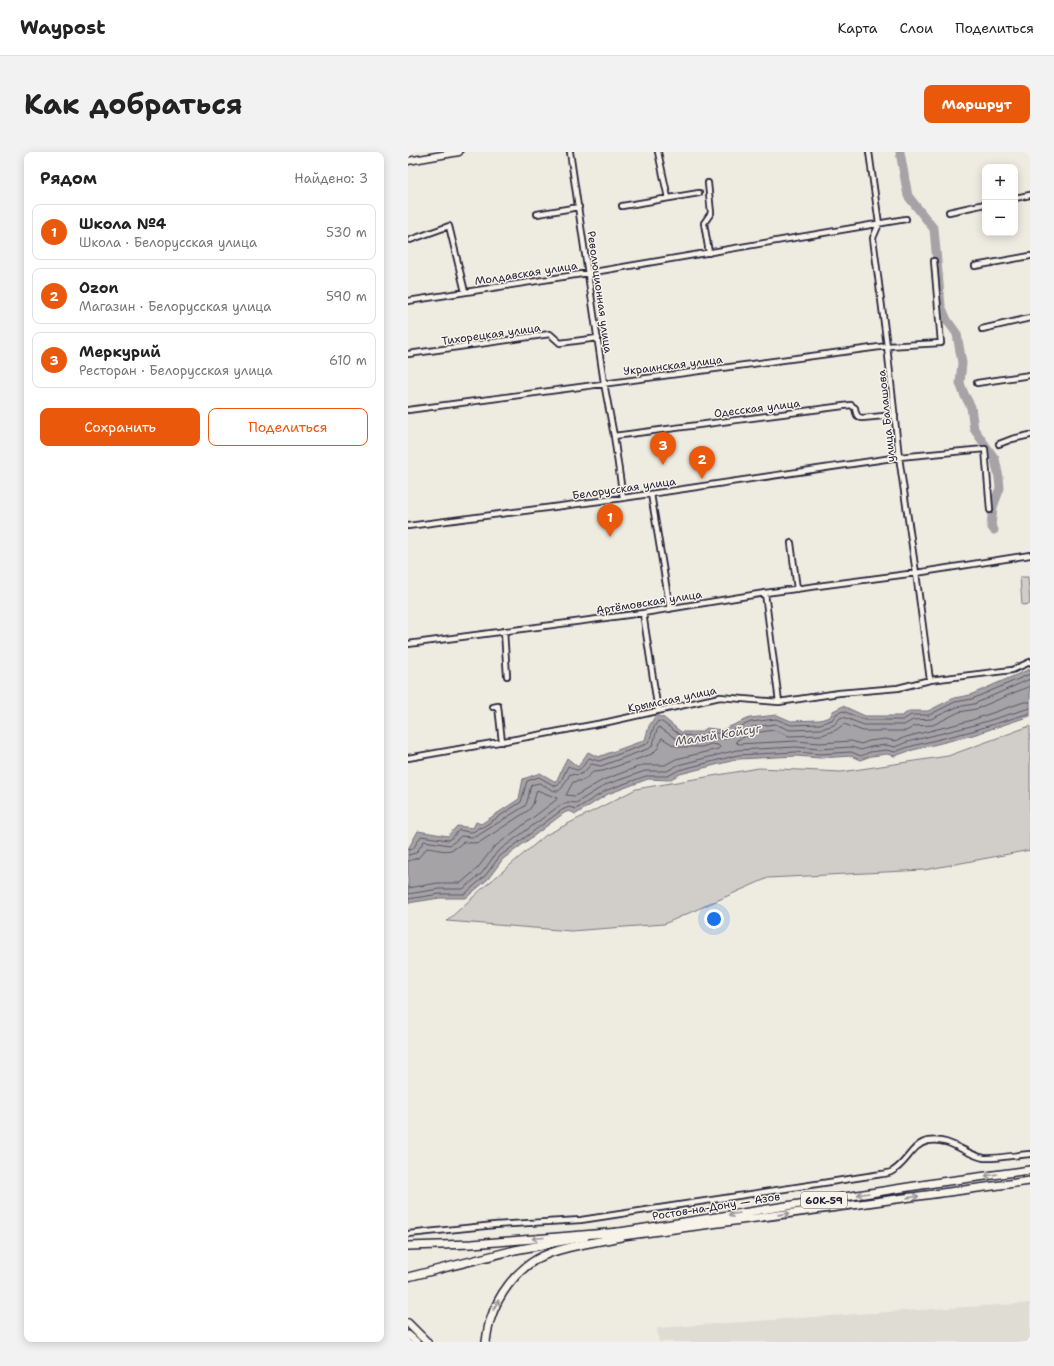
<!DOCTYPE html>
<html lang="ru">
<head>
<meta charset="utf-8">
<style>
	:root { --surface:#fff; --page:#f2f2f2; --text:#222; --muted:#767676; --line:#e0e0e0; --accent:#ea580c }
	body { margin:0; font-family:"Shantell Sans",sans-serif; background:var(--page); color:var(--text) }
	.controls { position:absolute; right:12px; top:12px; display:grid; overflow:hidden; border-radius:8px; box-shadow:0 2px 10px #0003 }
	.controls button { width:36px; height:36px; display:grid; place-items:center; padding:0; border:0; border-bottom:1px solid var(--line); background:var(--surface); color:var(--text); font:20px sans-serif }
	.you { position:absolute; left:306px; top:767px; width:14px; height:14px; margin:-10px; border:3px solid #fff; border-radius:50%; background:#1a73e8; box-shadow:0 0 0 6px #1a73e833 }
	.badge { display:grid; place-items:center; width:26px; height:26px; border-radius:50%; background:var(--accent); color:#fff; font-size:13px; font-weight:700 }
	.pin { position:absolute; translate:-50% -33px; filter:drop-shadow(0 1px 2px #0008) }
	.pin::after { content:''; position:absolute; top:21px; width:14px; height:12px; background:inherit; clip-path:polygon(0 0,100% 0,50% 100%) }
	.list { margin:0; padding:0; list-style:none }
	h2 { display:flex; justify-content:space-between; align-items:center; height:52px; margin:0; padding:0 16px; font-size:17px }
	h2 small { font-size:13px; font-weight:400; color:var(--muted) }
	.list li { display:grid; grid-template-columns:26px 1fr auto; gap:12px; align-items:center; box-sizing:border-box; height:56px; margin:0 8px 8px; padding:0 8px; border:1px solid var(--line); border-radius:8px }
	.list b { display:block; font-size:15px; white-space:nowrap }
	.list p { margin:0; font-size:13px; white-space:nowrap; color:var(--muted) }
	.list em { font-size:13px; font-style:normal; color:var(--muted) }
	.actions { display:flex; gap:8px; padding:12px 16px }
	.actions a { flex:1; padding:9px 0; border:1px solid var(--accent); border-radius:8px; text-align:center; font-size:14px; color:var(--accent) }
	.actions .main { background:var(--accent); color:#fff }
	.map { position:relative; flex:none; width:622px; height:1190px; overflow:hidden; border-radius:8px }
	header { display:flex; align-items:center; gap:24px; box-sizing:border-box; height:56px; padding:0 20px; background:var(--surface); border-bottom:1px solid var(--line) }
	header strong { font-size:19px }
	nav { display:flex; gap:22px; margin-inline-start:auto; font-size:14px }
	.intro { display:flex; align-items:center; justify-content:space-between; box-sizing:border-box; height:96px; padding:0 24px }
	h1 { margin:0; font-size:28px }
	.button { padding:10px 18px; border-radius:8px; background:var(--accent); color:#fff; font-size:14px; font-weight:700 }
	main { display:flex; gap:24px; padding:0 24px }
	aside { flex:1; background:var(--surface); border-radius:8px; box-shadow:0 2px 10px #0003 }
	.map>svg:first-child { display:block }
</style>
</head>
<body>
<header>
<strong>Waypost</strong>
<nav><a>Карта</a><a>Слои</a><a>Поделиться</a></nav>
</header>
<div class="intro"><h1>Как добраться</h1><a class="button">Маршрут</a></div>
<main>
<aside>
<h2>Рядом<small>Найдено: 3</small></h2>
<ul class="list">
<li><span class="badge">1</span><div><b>Школа №4</b><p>Школа · Белорусская улица</p></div><em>530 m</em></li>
<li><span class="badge">2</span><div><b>Ozon</b><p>Магазин · Белорусская улица</p></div><em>590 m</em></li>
<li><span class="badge">3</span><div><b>Меркурий</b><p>Ресторан · Белорусская улица</p></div><em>610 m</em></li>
</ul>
<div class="actions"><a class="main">Сохранить</a><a>Поделиться</a></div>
</aside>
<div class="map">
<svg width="622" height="1190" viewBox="0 0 622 1190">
	<rect width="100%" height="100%" fill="#eeebe1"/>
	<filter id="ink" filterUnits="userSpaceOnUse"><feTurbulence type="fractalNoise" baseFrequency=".025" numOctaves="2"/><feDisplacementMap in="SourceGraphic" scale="8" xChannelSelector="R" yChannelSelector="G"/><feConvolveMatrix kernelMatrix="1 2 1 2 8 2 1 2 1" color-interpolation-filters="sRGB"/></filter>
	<g filter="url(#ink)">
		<path fill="#dfdcd4" d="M622,1151V1190H251L249,1176L494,1159Z"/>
		<path fill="#d1cdc9" stroke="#7a7882" d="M612,425H620L622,452L614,453Z
			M622,574V698L516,718L360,726L256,772L163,779L39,769L76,735L138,683L228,637L351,616L433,620L540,604Z"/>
		<path fill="#a6a3a6" stroke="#716f7b" d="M622,517V564L565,583L501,599L487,604L479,602L463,604L452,608L443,604L412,606L388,604L331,607L272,622L261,628L240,627L200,642L168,662L161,659L156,661L95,707L80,727L58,746H32L0,751V697L10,679L40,684L49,674L65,676L68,670L73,672L111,647L115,627L132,621L148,630L159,606L170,615L180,600L190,605L237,588L241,574L248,563L256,566L273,580H293L299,576L314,578L342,566L369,563L383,569L412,568L422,565L425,559L435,554L457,564H494L501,559H520L546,546L562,543Z"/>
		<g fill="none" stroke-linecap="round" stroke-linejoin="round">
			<path stroke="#575666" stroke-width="1" d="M622,534L568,557L551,560L525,573L507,574L498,579H455L436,572L428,578L414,583L381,584L366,578L346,581L329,588L328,590L330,592L388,589L412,591L443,589L453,592L461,589L477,587L487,589L498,585L561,569L616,550H622
				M254,586L265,593L271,595H294L303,592L310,593L312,595L310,597L268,607L257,613H235L195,628L167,644L158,643L165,630L176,628L185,620L195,619L244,602L250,596Z
				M0,698L5,697L13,684L40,688L43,687L51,678C58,679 65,683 70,676L75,675L113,650L119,629L131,625L145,633L149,634L152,631L160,614C163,615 166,618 169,618C174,618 178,609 181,606L191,609L239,592C244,585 244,576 250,569L254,570L272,583L293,584L300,580L315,582L343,570L368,567L383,573L412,572L424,568L428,562L435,559L456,568H495L503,563H521L547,550L564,547L622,522
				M0,703L8,701L16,689L42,693L46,690L53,684L64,685L69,684L117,654L119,650L123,633L131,631C152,642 150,644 162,622C175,624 174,622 183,612L193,614L242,596C248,590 246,581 251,575L270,588L293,589L301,585L316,587L344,575L367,572L382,578L413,577L426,573L432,566L435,565L456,573H496L505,568L523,567L549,555L566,552L622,527
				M0,709L10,706L19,696C36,698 41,703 55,690L66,691L72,690L121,658L125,652L129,638L149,646L148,648L85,696L69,717L53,731H30L0,736
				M0,742L31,737H55L74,721L89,700L151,654L160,650L168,651L197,633L237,619H259L270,613L329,598L388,595L412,597L443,595L453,598L462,595L478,593L487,595L499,590L563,574L622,556
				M0,747L32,742H57L77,724L92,704L154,658L161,655L168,657L199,638L238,624H260L271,618L330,603L388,600L412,602L443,600L453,604L462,600L478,598L487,600L500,595L564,579L622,561"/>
			<path stroke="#a6a3a6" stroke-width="9" d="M492,0L500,44L526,77L533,154L539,168L549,182L554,211L552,231L556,242L563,255L566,277L587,307L591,326L592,336L585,355L584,365L583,374L586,378"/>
			<defs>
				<path id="minor" d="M162,0L196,231L206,284L215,346
					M250,0L260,46
					M461,0L471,72L465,86L479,194L491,305L508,421L522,528
					M300,31L303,61L296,71L301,101
					M607,46L622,43
					M214,54L291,41
					M541,60L577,52
					M129,62L171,55
					M2,88L41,74L57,140
					M567,114L622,104
					M0,149L180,121L498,67
					M574,177L622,166
					M0,202L142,182L152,191L190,186
					M569,231L622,223
					M0,258L479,194L533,191L526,109
					M206,284L443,253L447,256C448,261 448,265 454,266L487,263
					M591,292L604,287L622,283
					M243,342L262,457
					M0,374L215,346L491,305L577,297L582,358
					M383,391L389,437
					M357,441L371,550
					M235,461L250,559
					M96,479L99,524
					M0,492L235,461L357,441L508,421L622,403
					M85,555L90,554L94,590
					M0,606L136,582L200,570L312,545L371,550L431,541L490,536L522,528L604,518L622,510
					M0,1082L87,1073L173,1068L474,1022C477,1022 480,1021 483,1020C498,1013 504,992 520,989C542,985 556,1002 576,1006C586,1007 610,1003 622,1002"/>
				<path id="secondary" d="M0,9L51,0"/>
				<path id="primary" d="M205,1081L533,1030L622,1018
					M207,1085L622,1029
					M0,1125L107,1098L177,1085"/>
				<path id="trunk" d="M0,1094L64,1092L211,1080
					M0,1171L19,1190
					M0,1183L8,1190
					M78,1190C79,1182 80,1173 83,1166C90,1143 108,1119 129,1107C150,1095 189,1090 213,1085"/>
			</defs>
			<use href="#minor" stroke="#22223b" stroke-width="8"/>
			<use href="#secondary" stroke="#22223b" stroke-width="9"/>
			<use href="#primary" stroke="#22223b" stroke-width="10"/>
			<use href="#trunk" stroke="#22223b" stroke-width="10"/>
			<use href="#minor" stroke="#f7f3e8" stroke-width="4.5"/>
			<use href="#secondary" stroke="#f7f3e8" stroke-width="6"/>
			<use href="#primary" stroke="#f7f3e8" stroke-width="7"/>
			<use href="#trunk" stroke="#f7f3e8" stroke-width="7"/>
		</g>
		<defs><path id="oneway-shaft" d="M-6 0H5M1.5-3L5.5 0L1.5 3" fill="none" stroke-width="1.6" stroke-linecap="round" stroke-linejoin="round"/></defs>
		<g stroke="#97959a">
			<use href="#oneway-shaft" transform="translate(583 1023) rotate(172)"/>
			<use href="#oneway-shaft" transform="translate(455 1042) rotate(171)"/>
			<use href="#oneway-shaft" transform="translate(505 1045) rotate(-8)"/>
			<use href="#oneway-shaft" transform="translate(326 1062) rotate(171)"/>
			<use href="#oneway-shaft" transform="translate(376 1062) rotate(-8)"/>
			<use href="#oneway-shaft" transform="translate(130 1086) rotate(175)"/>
			<use href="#oneway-shaft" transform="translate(88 1153) rotate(-63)"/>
		</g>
	</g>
	<g text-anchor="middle" stroke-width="3" stroke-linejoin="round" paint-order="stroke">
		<rect fill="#f7f3e8" stroke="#62616f" stroke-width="1" x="393" y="1040" width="46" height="16" rx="3"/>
		<g font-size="10" font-weight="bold" fill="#22223b">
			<text x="416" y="1052">60К-59</text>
		</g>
		<g font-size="11" fill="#22223b" stroke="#f7f3e8">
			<text transform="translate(118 121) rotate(-9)" y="4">Молдавская улица</text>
			<text transform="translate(192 140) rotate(82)" y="4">Революционная улица</text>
			<text transform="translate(83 182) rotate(-8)" y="4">Тихорецкая улица</text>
			<text transform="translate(265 213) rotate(-7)" y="4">Украинская улица</text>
			<text transform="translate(349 256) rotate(-7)" y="4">Одесская улица</text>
			<text transform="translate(478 264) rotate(-96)" y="4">улица Балашова</text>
			<text transform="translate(216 336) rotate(-8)" y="4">Белорусская улица</text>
			<text transform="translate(241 450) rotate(-9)" y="4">Артёмовская улица</text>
			<text transform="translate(264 547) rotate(-12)" y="4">Крымская улица</text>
			<text transform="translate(308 1054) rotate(-9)" y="4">Ростов-на-Дону — Азов</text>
		</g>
		<g font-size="12" font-style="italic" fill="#504f60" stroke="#f7f3e8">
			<text transform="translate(310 583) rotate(-9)" y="4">Малый Койсуг</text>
		</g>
	</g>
</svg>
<div class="controls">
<button>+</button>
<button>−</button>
</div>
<div class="you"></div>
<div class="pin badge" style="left:202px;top:385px">1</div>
<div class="pin badge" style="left:294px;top:327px">2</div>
<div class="pin badge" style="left:255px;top:313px">3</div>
</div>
</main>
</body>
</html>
